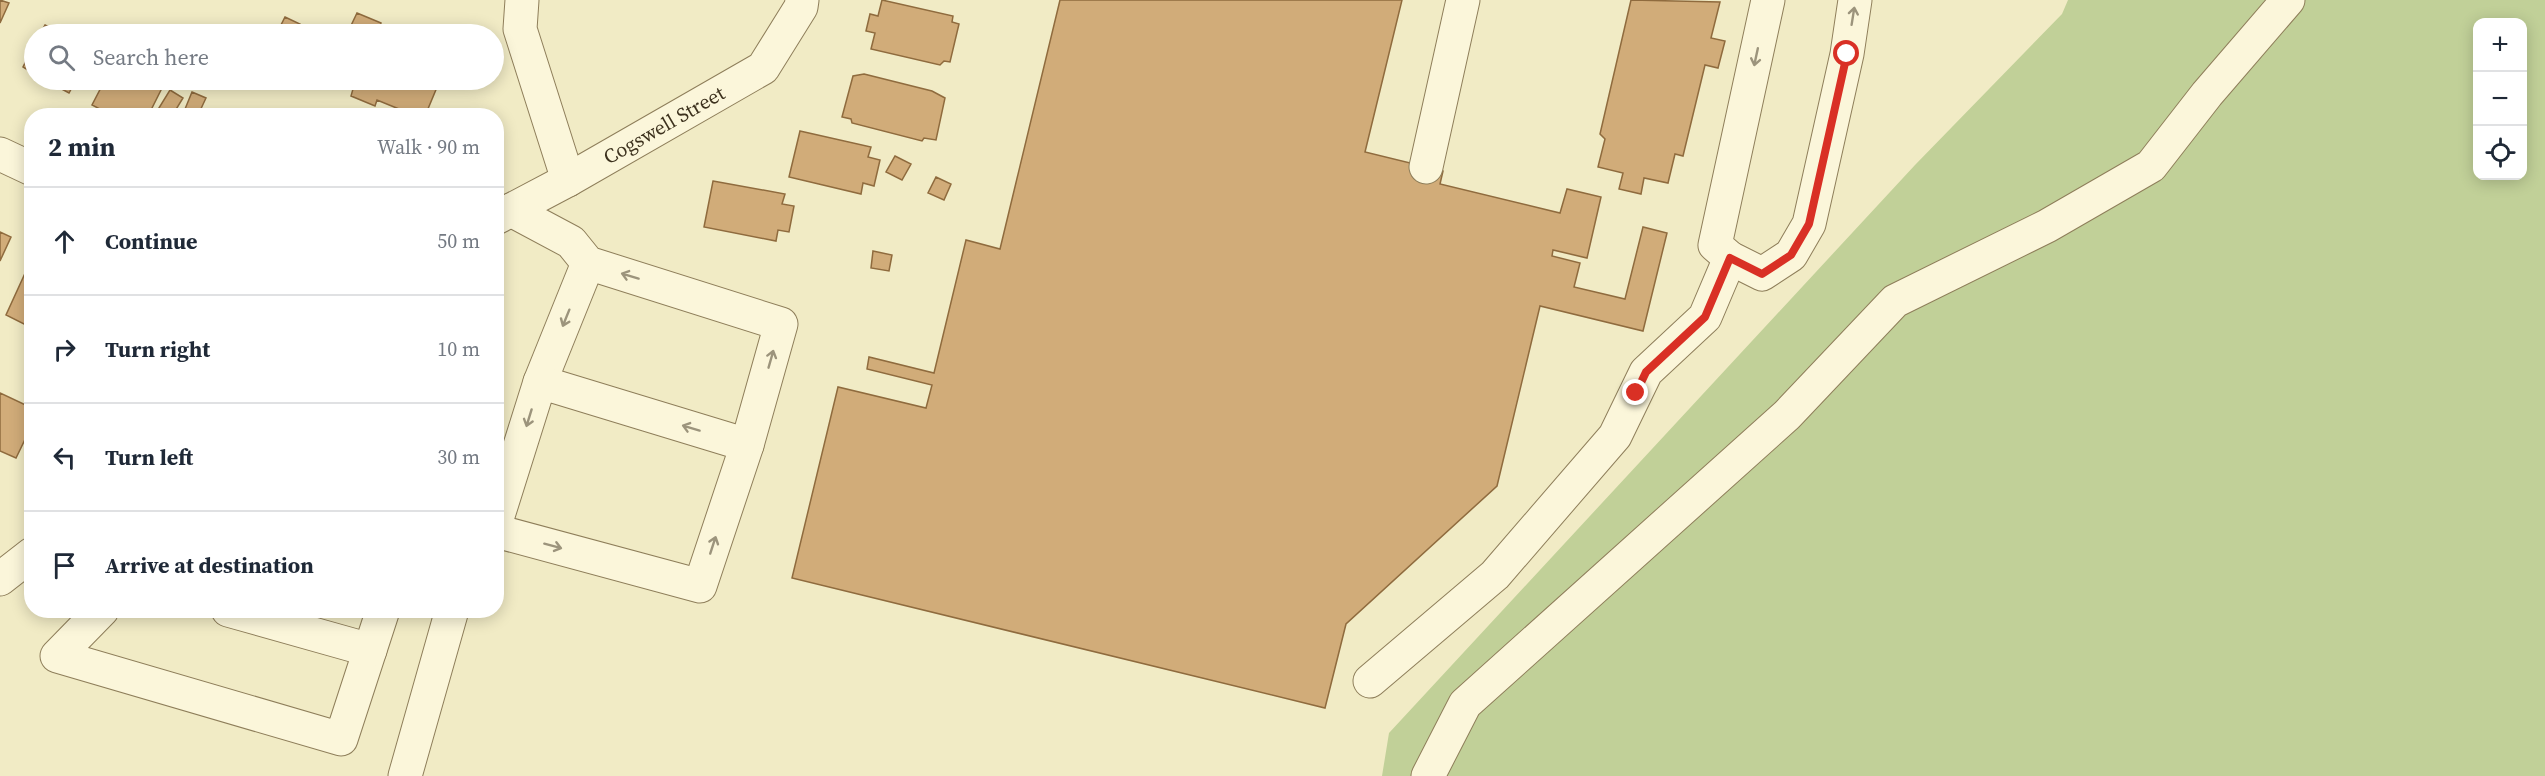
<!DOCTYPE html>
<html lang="en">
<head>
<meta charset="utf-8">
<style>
	:root { --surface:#fff; --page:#f6f6f7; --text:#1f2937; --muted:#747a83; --line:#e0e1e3 }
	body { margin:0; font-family:"Source Serif 4",serif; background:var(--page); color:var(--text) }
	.controls { position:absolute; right:18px; top:18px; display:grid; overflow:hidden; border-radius:12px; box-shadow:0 3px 15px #0003 }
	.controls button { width:54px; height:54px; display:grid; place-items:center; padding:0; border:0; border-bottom:2px solid var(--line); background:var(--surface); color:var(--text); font:30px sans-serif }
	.stop { position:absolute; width:18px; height:18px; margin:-14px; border:4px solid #d93025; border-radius:50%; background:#fff }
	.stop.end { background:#d93025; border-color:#fff; box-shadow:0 2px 6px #0008 }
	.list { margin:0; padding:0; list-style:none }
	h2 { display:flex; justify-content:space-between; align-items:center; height:78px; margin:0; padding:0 24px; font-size:26px }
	h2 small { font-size:20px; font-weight:400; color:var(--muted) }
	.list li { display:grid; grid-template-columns:39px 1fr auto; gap:18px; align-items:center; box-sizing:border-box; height:108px; padding:0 24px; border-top:2px solid var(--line) }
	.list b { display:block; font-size:22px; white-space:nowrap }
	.list em { font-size:20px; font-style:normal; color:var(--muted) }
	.icon { flex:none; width:33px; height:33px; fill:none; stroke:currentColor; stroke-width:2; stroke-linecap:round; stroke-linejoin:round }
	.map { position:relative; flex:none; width:2545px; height:776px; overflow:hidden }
	.search { position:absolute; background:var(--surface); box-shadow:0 3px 15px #0003; left:24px; top:24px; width:480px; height:66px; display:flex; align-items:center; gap:15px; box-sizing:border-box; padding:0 21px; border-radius:33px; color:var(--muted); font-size:22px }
	.panel { position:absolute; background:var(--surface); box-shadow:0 3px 15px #0003; left:24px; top:108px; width:480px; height:510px; border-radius:24px }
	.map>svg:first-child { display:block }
</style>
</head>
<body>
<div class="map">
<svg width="2545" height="776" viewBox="0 0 2545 776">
	<rect width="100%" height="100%" fill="#f1ebc5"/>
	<path fill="#c1d098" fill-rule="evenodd" d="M2068,0H2545V776H1382L1389,733L1915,165L2062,14ZM2478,22H2522V176H2478Z"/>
	<path fill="#d1ac79" stroke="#8f6b3e" stroke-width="1.5" d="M0,0L9,3L0,23Z
		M882,0L953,16L952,22L959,24L950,62L944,61L940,65L871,49L875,33L866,31L870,14L878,16Z
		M1060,0H1402L1365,152L1443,171L1440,184L1560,213L1567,189L1601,197L1587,258L1553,250L1552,256L1580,263L1574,287L1625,299L1643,227L1667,233L1643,331L1540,306L1497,486L1346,624L1325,708L792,578L838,387L926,408L932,385L867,369L869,357L934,373L966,240L1000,249Z
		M1631,0L1720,2L1711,38L1725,41L1718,68L1705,65L1683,156L1675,154L1668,183L1644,178L1641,194L1619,189L1623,173L1598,167L1605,139L1600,134Z
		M357,13L381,23L379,30L389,34H347Z
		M285,17L300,24L295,34H289L279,29Z
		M45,25L62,34H40Z
		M34,45V74L23,67Z
		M864,74L932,91L945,98L936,140L924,138L922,141L852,123L851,119L842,117L853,76Z
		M45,80H76L69,93Z
		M105,80H166L148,116H113L92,105Z
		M331,80H440L425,116H397L399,109L377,100L375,106L351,96L353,89Z
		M170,90L183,98L172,116H154Z
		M192,92L206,98L198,115L185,109Z
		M800,131L871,147L868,157L880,160L874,186L863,183L861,194L789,177Z
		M895,156L911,164L902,180L886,172Z
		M936,177L951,184L944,200L928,193Z
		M713,181L785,194L782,204L794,206L789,232L778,230L776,241L704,227Z
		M0,232L11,237L0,261Z
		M873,251L892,255L889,271L871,268Z
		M32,258V328L6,315Z
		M0,393L32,408V425L16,458L0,451Z"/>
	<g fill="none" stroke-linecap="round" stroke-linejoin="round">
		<defs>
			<g id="minor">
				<path d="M522,0L520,29L568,180"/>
				<path d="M1768,0L1715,245L1730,258L1762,274L1791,255L1809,224L1847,54L1855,0"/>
				<path d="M0,154L32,169"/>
				<path d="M1426,167L1463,0"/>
				<path id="s1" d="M496,218L568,180L763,68L801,7L802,0"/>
				<path d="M540,382L588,263"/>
				<path d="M496,522L540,382L747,445"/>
				<path d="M496,531L700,586L747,445L781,324L588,263L571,242L511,210"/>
				<path d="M0,579L32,554"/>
				<path d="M102,610L57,656L341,739L383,610"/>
				<path d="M228,610L370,650"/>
				<path d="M1370,681L1495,575L1615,436L1646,372L1705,317L1730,258"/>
				<path d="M405,776L452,610"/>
				<path d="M1428,776L1465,704L1787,415L1895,301L2047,226L2151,166L2207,94L2288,0"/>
			</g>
		</defs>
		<use href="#minor" stroke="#8e7e5a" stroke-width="35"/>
		<use href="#minor" stroke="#fbf6da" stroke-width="33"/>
	</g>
	<defs><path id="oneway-shaft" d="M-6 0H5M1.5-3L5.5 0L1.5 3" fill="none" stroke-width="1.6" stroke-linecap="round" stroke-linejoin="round" transform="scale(1.5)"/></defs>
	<g stroke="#9c947c">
		<use href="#oneway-shaft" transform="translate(1853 16) rotate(-81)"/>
		<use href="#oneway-shaft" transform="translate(1756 57) rotate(102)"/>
		<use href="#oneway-shaft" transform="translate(630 276) rotate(-163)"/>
		<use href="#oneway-shaft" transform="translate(566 318) rotate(112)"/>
		<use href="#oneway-shaft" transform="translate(771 359) rotate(-74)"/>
		<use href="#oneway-shaft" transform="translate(529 418) rotate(107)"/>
		<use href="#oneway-shaft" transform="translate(691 428) rotate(-163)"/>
		<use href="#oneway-shaft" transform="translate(713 545) rotate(-72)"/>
		<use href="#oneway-shaft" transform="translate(553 546) rotate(15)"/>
	</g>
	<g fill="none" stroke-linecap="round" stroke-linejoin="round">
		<path stroke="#d93025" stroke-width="8" d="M1636,393L1646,372L1705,317L1730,258L1762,274L1791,255L1809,224L1847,54"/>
	</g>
	<g text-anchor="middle" stroke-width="4.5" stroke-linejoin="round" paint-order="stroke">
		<g font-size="20" fill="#3d321e" stroke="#f8f4d6">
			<text dy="7" stroke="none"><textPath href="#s1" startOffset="192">Cogswell Street</textPath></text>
		</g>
	</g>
</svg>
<div class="controls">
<button>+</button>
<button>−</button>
<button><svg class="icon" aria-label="locate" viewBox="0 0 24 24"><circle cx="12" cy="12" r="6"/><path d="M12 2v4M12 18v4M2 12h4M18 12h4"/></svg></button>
</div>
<div class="stop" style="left:1847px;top:54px"></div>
<div class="stop end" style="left:1636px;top:393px"></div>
<div class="search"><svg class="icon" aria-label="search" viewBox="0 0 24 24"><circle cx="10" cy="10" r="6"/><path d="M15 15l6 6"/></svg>Search here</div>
<section class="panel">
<h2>2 min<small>Walk · 90 m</small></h2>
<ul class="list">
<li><svg class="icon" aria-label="ahead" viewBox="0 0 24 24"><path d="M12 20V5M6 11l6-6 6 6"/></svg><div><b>Continue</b></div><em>50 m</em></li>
<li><svg class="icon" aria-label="right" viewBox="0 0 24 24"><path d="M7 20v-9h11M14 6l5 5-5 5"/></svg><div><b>Turn right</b></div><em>10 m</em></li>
<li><svg class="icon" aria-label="left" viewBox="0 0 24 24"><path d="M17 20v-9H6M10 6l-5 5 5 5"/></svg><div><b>Turn left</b></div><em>30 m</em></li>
<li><svg class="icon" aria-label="arrive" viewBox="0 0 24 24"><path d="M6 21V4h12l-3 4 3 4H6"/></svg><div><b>Arrive at destination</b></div></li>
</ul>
</section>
</div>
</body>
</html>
